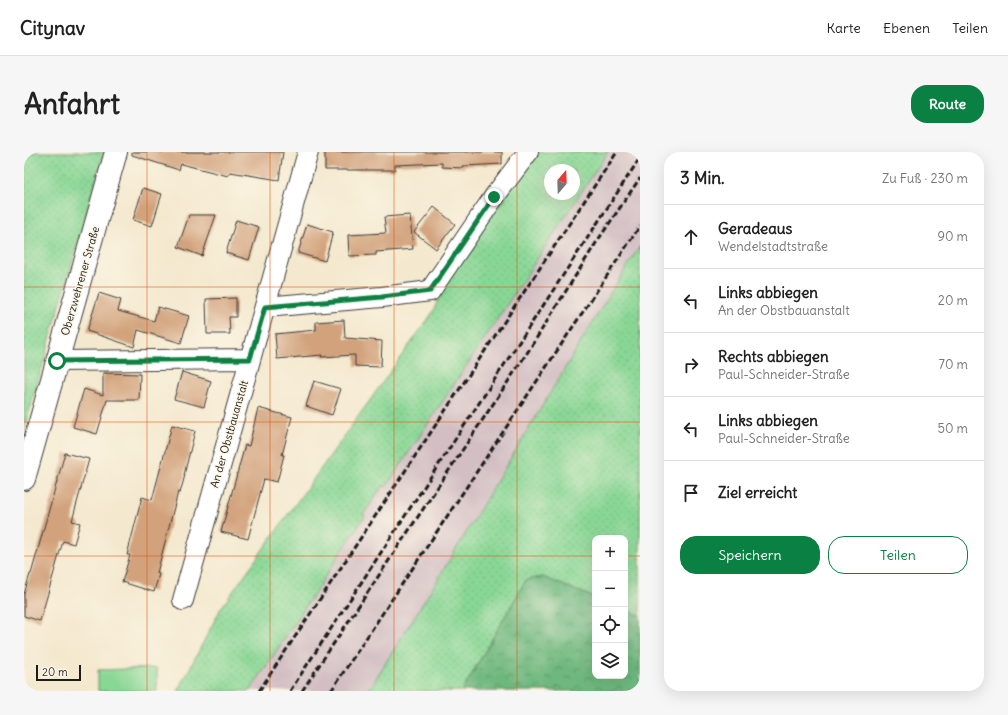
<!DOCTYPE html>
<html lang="de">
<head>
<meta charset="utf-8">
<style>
	:root { --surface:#fff; --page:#f6f6f6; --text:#222; --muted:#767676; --line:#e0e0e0; --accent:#0b8043 }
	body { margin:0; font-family:Delius,sans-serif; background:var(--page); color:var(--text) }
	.controls { position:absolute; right:12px; bottom:12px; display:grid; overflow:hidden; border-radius:8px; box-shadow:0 4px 16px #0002 }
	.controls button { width:36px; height:36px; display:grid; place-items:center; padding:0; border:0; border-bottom:1px solid var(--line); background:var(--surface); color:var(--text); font:20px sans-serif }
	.compass { position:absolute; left:520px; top:12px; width:36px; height:36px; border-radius:50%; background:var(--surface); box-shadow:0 4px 16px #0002; rotate:19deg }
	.scale { position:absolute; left:12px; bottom:10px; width:45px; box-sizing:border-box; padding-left:4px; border:2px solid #1c1c1c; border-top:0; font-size:11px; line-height:14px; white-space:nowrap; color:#1c1c1c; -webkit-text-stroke:3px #fcf5e5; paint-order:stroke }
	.stop { position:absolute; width:12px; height:12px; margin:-9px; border:3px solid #0b8043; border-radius:50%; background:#fff }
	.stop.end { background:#0b8043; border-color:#fff; box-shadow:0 1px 4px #0008 }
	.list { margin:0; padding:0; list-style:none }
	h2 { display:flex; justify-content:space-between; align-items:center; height:52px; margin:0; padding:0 16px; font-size:17px }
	h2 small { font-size:13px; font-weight:400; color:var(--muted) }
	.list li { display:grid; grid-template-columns:26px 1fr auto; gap:12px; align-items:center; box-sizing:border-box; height:64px; padding:0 16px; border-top:1px solid var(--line) }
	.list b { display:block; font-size:15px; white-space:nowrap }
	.list p { margin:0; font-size:13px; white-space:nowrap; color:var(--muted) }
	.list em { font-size:13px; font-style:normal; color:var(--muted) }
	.actions { display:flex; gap:8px; padding:12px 16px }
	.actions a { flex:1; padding:9px 0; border:1px solid var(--accent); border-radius:16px; text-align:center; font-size:14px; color:var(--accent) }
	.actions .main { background:var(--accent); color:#fff }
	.icon { flex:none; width:22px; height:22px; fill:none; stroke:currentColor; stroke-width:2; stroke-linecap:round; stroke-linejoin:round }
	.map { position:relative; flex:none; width:616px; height:539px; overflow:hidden; border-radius:16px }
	header { display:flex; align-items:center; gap:24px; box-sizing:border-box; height:56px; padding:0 20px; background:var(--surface); border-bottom:1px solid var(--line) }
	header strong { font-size:19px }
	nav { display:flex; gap:22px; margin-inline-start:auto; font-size:14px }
	.intro { display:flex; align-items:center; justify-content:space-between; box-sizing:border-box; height:96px; padding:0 24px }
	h1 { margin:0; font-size:28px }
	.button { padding:10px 18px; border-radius:16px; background:var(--accent); color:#fff; font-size:14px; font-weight:700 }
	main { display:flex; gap:24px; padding:0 24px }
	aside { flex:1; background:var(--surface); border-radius:16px; box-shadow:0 4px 16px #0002 }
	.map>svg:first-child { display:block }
</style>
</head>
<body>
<header>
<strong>Citynav</strong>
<nav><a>Karte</a><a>Ebenen</a><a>Teilen</a></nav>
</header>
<div class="intro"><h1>Anfahrt</h1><a class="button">Route</a></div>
<main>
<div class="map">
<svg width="616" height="539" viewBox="0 0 616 539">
	<defs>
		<pattern id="grass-dots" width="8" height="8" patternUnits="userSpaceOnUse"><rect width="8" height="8" fill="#89d795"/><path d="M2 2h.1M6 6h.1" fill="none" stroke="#76b880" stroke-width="1.8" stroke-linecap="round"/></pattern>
		<pattern id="forest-crowns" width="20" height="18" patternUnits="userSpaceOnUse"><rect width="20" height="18" fill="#6eb87e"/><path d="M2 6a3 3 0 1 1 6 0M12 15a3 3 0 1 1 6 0" fill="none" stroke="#5a9566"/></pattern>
	</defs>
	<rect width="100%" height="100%" fill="#fcf5e5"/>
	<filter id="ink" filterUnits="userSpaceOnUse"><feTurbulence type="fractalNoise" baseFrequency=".025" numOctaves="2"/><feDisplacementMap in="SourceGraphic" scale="8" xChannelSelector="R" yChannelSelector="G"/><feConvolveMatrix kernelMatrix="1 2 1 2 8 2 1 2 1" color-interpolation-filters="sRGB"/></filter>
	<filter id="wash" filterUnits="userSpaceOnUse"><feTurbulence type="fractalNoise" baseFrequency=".012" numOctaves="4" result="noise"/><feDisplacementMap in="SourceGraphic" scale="16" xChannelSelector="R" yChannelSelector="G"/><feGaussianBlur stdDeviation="0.9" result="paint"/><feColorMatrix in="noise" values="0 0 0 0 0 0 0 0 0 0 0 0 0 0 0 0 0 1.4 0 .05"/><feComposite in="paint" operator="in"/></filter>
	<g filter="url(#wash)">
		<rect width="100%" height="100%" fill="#f4e9cf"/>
		<path fill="#d2bec3" d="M584,0H616V94L587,140L414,427L344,539H226L341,365L339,363L359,333L362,335Z"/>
		<path fill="url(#grass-dots)" stroke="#527a58" fill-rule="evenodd" d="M0,0H80L0,278Z
			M513,0H584L362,335L359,333L339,363L341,364L226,539H154L197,456L409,160L425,120ZM526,18H550V42H526Z
			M616,94V463L601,458V386H571V446L519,425L502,428L438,539H344L414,427L587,140Z"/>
		<path fill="url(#forest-crowns)" stroke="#456a4d" d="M519,425L571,446V524H601V458L616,463V539H438L502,428Z"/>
		<path fill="#89d795" stroke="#527a58" d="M133,516V539H74V518Z"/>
		<g id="blocks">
			<path fill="#d2a27c" d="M108,0H259L255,28L206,20L204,24L157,12L155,18L108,3Z
				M301,0H478V12L440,14V16L418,15V11L371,13V18H301Z
				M119,36L138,42L128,74L109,68Z
				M410,55L431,72L412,97L390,80Z
				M165,63H192L178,104L154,95Z
				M386,63L389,97L352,100V103L325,104L324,83L362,81L360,65Z
				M212,68L235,75L225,108L202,101Z
				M283,72L309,80L301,109L274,101Z
				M75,141L97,148L94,159L130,169L134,155L165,164L157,191L114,178L110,195L63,179Z
				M212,146V165H205L206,182H183L182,147Z
				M320,168L321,186L358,189L357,215L331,214V203L297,205L298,203L253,207L251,182L292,178V170Z
				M158,220L187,229L180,255L150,247Z
				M79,221L116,222L115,248H83L73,282L49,275L60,237L79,243Z
				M290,229L317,237L308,263L282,254Z
				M234,256L268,265L258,303H260L253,330L240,327L224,387L197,380L221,293L225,294Z
				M148,273L171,279L160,323H161L156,341L154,340L133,421L135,422L130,440L98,430L106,403H103L118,345L128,348Z
				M41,301L65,307L48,369L56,371L50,392L39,389L16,469L0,464V442L6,422H7Z"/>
		</g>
	</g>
	<g filter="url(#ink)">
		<use href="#blocks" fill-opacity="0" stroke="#3c3b37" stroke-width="1"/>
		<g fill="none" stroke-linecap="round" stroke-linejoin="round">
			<defs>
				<path id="minor" d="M241,155L358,145L406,139L470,45L504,0
					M33,209L226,207
					M159,448L284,0"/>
				<path id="major" d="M0,327L92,0"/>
			</defs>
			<use href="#minor" stroke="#3c3b37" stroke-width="22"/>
			<use href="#major" stroke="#3c3b37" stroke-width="24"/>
			<use href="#minor" stroke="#fff" stroke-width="20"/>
			<use href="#major" stroke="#fff" stroke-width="22"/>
			<path stroke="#1c1c1c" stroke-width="3" stroke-dasharray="6 3" stroke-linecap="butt" d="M235,539L593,0
				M266,539L616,6
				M278,539L505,198L572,91L616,26
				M307,539L616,74"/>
		</g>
	</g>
	<g fill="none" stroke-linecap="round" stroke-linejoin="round" filter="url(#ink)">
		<path stroke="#0b8043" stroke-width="5" d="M33,209L226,207L241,155L358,145L406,139L470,45"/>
	</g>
	<path fill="none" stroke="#de560d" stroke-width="1" stroke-opacity="0.55" d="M123,0V539M246,0V539M370,0V539M493,0V539M0,135H616M0,270H616M0,404H571M601,404H616"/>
	<g text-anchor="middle" stroke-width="3" stroke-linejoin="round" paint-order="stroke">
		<g font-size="11" fill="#1c1c1c" stroke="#fcf5e5">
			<text transform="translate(56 129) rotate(-74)" y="4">Oberzwehrener Straße</text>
			<text transform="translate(205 282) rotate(-74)" y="4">An der Obstbauanstalt</text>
		</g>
	</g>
</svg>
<div class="controls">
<button>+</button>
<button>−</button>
<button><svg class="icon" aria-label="locate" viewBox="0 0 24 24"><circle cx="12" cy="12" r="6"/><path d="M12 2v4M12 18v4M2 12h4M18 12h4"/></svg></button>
<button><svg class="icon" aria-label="layers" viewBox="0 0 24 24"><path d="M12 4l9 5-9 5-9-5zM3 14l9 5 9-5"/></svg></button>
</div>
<svg class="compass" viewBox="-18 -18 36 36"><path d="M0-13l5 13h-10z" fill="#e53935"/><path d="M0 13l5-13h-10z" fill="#767676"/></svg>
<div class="scale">20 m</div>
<div class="stop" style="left:33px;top:209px"></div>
<div class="stop end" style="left:470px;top:45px"></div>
</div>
<aside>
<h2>3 Min.<small>Zu Fuß · 230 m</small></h2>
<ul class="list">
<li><svg class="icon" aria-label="ahead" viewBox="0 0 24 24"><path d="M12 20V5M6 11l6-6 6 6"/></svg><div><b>Geradeaus</b><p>Wendelstadtstraße</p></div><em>90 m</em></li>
<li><svg class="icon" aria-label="left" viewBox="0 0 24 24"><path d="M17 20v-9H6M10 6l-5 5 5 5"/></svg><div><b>Links abbiegen</b><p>An der Obstbauanstalt</p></div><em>20 m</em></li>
<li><svg class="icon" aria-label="right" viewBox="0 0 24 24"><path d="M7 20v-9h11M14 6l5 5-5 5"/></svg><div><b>Rechts abbiegen</b><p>Paul-Schneider-Straße</p></div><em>70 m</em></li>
<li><svg class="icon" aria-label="left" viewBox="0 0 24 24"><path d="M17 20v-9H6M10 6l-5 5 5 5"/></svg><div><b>Links abbiegen</b><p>Paul-Schneider-Straße</p></div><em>50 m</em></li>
<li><svg class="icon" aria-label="arrive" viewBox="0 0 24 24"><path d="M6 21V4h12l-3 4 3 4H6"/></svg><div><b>Ziel erreicht</b></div></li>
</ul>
<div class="actions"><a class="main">Speichern</a><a>Teilen</a></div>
</aside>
</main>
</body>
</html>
